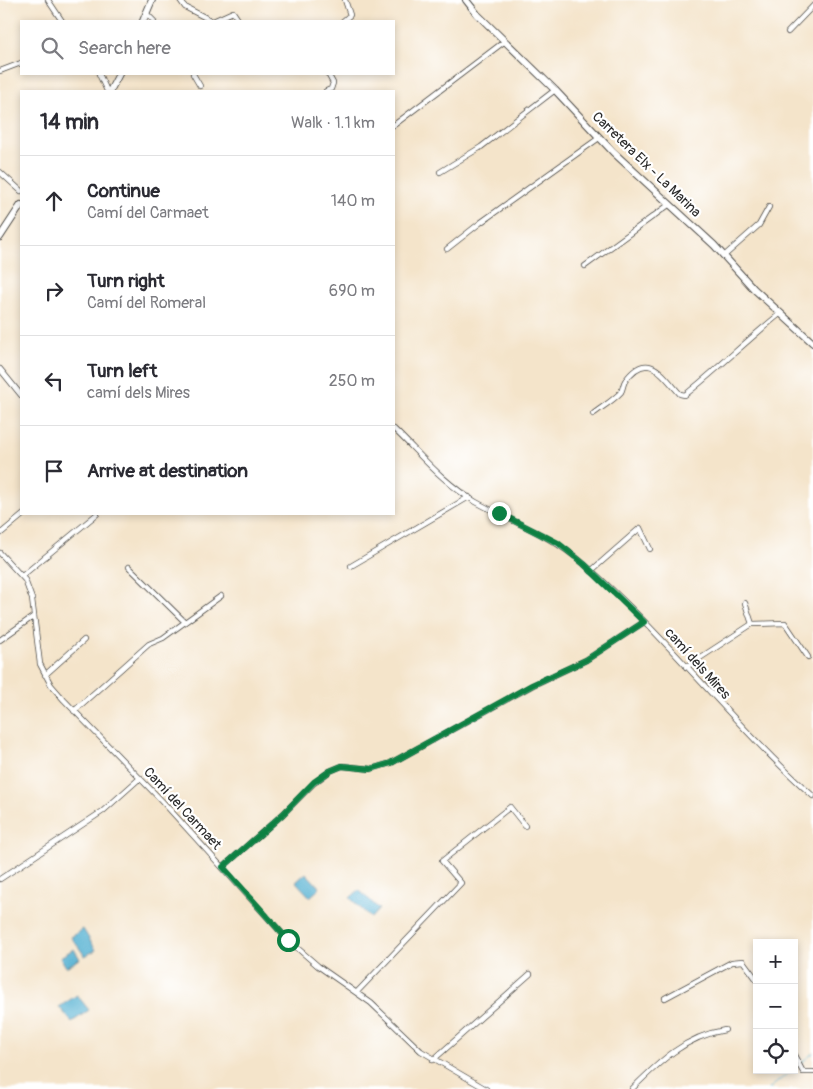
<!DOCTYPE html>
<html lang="en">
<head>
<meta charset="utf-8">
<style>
	:root { --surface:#fff; --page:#f2f2f3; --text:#2b2b33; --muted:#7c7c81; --line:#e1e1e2 }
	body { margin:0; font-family:Pangolin,sans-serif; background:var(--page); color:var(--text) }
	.controls { position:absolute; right:15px; bottom:15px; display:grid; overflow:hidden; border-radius:0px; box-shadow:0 2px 8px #0003 }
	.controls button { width:45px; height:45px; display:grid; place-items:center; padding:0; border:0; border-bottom:1px solid var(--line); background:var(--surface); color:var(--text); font:25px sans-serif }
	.stop { position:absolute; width:15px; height:15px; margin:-11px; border:4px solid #0b8043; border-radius:50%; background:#fff }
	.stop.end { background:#0b8043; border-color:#fff; box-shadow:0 1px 5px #0008 }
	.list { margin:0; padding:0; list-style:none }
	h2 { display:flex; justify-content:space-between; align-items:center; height:65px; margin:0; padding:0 20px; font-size:21px }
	h2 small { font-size:16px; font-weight:400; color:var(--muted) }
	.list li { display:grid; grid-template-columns:32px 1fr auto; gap:15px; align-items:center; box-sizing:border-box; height:90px; padding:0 20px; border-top:1px solid var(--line) }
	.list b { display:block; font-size:19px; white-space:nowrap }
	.list p { margin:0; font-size:16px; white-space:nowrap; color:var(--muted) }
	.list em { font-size:16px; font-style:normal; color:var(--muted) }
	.icon { flex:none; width:28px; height:28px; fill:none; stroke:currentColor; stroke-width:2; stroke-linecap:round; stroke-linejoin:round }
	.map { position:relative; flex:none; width:813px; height:1089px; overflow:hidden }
	.search { position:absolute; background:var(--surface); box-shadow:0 2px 8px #0003; left:20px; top:20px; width:375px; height:55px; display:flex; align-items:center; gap:12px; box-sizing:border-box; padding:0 18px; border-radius:0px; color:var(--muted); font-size:19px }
	.panel { position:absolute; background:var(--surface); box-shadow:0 2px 8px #0003; left:20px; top:90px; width:375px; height:425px; border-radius:0px }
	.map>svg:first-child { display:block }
</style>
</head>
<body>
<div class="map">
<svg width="813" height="1089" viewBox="0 0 813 1089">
	<rect width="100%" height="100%" fill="#fff"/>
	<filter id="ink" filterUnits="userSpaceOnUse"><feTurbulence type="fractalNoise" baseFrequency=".02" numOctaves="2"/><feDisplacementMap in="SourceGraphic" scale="10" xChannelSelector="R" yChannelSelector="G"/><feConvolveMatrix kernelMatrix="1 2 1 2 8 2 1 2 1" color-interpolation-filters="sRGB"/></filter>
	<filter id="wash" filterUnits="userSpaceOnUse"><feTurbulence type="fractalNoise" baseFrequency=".0096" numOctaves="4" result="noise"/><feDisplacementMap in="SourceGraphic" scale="20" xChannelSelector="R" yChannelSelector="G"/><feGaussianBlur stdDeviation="1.12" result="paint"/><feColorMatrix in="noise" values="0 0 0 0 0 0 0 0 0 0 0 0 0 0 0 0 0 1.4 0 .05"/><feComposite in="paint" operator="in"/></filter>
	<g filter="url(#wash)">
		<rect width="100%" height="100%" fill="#f4e4ca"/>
		<path fill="#53b0d1" stroke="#3f6e7e" d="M306,873L320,888L310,897L296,882Z
			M359,890L379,909L371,918L350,898Z
			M83,929L96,950L85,956L71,937Z
			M74,949L80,959L66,967L60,957Z
			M77,995L89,1010L72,1022L59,1007Z"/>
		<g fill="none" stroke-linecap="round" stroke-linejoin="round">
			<path stroke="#53b0d1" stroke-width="1" d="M801,1063L813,1053
				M794,1069L797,1067
				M769,1089L792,1070"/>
		</g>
	</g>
	<g filter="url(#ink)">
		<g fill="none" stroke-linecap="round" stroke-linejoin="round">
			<defs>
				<path id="street" d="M48,0L62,21
					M180,0L185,7L212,21
					M146,13L154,21
					M213,21L233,12L239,21
					M343,21L350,15L345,0
					M788,32L813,6
					M0,71L21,63
					M99,74L107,91
					M193,74L200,86
					M326,91L331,89L333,83L328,74
					M394,125L505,41
					M0,172L21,191
					M440,172L481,147L555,90
					M447,249L480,223L599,138
					M724,256L759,225L769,207
					M585,266L670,204
					M0,369L21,395
					M593,414C602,407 614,400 621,392C623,389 623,384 625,381C648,349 662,374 680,394L685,395C718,369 747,340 781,313
					M394,429C419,453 444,484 476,502C514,523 550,534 584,564C666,635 732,724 813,796
					M0,534L24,514
					M0,553L25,580L32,599L40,664L51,685L64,700L161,800L288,940L318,966L371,1003L421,1051L486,1089
					M351,566L469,497
					M129,567L185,622
					M591,571L640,528L650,549
					M22,576L97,514
					M745,603L752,624
					M0,640L34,616
					M686,667L752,624L785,623L808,657
					M45,675L84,640
					M74,711L149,644L163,638L221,596
					M223,867L283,814L314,783L330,771L342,766L371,769L391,763L533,685L586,660L644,622
					M0,879L103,811L140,778
					M357,992L461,883L442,861L510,807L525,826
					M665,998L732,962L743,961L757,980
					M794,1055L803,1072H813
					M433,1060L530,974
					M632,1089C659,1062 686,1036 725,1030"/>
				<path id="secondary" d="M466,0L477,14L555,90L613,152L714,245L754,289L813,343
					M143,21L152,0
					M110,91L119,74
					M0,237L21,205"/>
			</defs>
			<use href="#street" stroke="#494743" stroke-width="6"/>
			<use href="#secondary" stroke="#494743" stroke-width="8"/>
			<use href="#street" stroke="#fff" stroke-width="4.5"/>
			<use href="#secondary" stroke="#fff" stroke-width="6"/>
		</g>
	</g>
	<g fill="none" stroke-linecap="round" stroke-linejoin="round" filter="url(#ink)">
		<path stroke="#0b8043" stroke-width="6" d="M288,940L223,867L283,814L314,782L330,771L342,766L371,769L391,763L532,685L586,660L644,622L584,564L558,543L499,513"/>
	</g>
	<g text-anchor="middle" stroke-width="4.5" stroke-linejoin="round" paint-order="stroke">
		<g font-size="14" fill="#2b2b2b" stroke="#fff">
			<text transform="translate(647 164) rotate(44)" y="5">Carretera Elx - La Marina</text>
			<text transform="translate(698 663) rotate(48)" y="5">camí dels Mires</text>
			<text transform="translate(183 808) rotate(47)" y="5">Camí del Carmaet</text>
		</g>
	</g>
</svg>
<div class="controls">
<button>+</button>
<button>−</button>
<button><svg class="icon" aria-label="locate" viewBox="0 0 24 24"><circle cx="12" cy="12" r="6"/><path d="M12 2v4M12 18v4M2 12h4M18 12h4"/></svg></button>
</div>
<div class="stop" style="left:288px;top:940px"></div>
<div class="stop end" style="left:499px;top:513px"></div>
<div class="search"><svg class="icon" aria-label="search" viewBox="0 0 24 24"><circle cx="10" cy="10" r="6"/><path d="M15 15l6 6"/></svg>Search here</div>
<section class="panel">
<h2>14 min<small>Walk · 1.1 km</small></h2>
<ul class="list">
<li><svg class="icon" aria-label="ahead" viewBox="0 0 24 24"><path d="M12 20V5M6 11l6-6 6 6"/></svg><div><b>Continue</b><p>Camí del Carmaet</p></div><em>140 m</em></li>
<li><svg class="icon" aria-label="right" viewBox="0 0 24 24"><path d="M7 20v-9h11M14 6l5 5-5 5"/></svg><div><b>Turn right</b><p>Camí del Romeral</p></div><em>690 m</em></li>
<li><svg class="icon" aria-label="left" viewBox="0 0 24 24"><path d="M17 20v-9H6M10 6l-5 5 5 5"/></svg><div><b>Turn left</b><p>camí dels Mires</p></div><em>250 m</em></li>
<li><svg class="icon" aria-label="arrive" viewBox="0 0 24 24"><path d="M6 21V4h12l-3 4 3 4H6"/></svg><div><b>Arrive at destination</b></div></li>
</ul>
</section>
</div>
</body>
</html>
